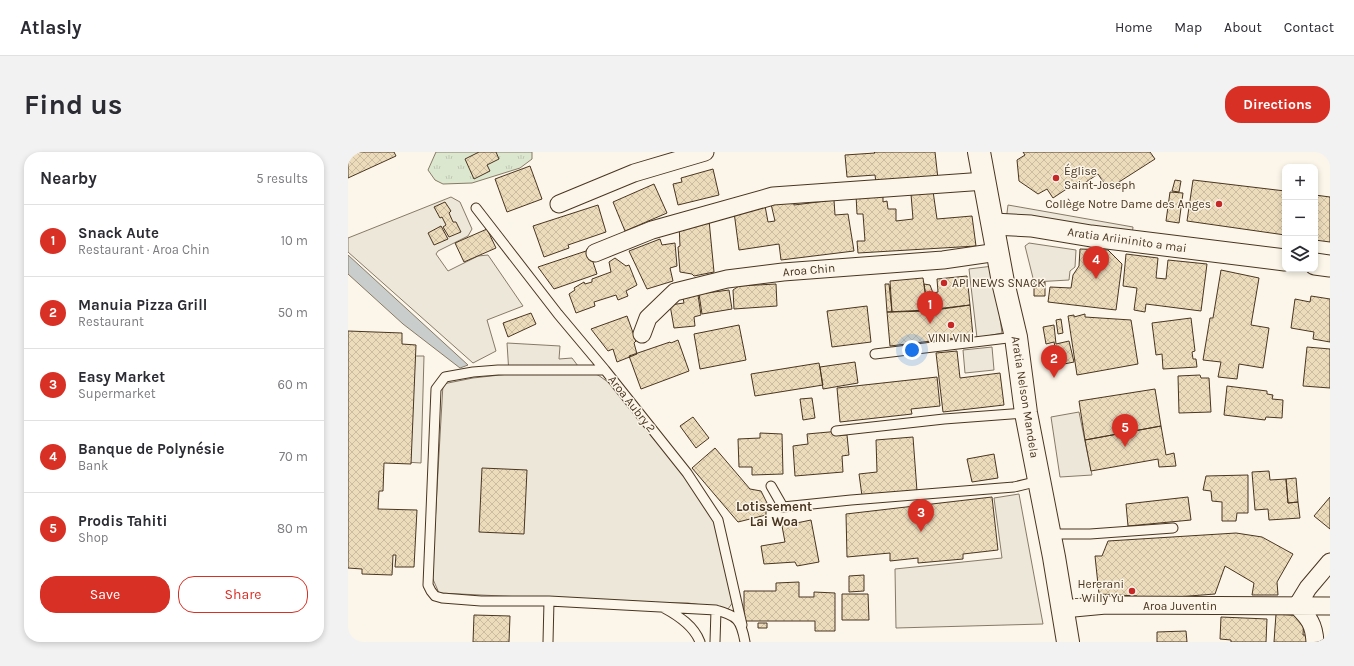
<!DOCTYPE html>
<html lang="en">
<head>
<meta charset="utf-8">
<style>
	:root { --surface:#fff; --page:#f2f2f3; --text:#2b2b33; --muted:#7c7c81; --line:#e1e1e2; --accent:#d93025 }
	body { margin:0; font-family:Karla,sans-serif; background:var(--page); color:var(--text) }
	.controls { position:absolute; right:12px; top:12px; display:grid; overflow:hidden; border-radius:8px; box-shadow:0 2px 6px #0003 }
	.controls button { width:36px; height:36px; display:grid; place-items:center; padding:0; border:0; border-bottom:1px solid var(--line); background:var(--surface); color:var(--text); font:20px sans-serif }
	.you { position:absolute; left:564px; top:198px; width:14px; height:14px; margin:-10px; border:3px solid #fff; border-radius:50%; background:#1a73e8; box-shadow:0 0 0 6px #1a73e833 }
	.badge { display:grid; place-items:center; width:26px; height:26px; border-radius:50%; background:var(--accent); color:#fff; font-size:13px; font-weight:700 }
	.pin { position:absolute; translate:-50% -33px; filter:drop-shadow(0 1px 2px #0008) }
	.pin::after { content:''; position:absolute; top:21px; width:14px; height:12px; background:inherit; clip-path:polygon(0 0,100% 0,50% 100%) }
	.list { margin:0; padding:0; list-style:none }
	h2 { display:flex; justify-content:space-between; align-items:center; height:52px; margin:0; padding:0 16px; font-size:17px }
	h2 small { font-size:13px; font-weight:400; color:var(--muted) }
	.list li { display:grid; grid-template-columns:26px 1fr auto; gap:12px; align-items:center; box-sizing:border-box; height:72px; padding:0 16px; border-top:1px solid var(--line) }
	.list b { display:block; font-size:15px; white-space:nowrap }
	.list p { margin:0; font-size:13px; white-space:nowrap; color:var(--muted) }
	.list em { font-size:13px; font-style:normal; color:var(--muted) }
	.actions { display:flex; gap:8px; padding:12px 16px }
	.actions a { flex:1; padding:9px 0; border:1px solid var(--accent); border-radius:16px; text-align:center; font-size:14px; color:var(--accent) }
	.actions .main { background:var(--accent); color:#fff }
	.icon { flex:none; width:22px; height:22px; fill:none; stroke:currentColor; stroke-width:2; stroke-linecap:round; stroke-linejoin:round }
	.map { position:relative; flex:none; width:982px; height:490px; overflow:hidden; border-radius:16px }
	header { display:flex; align-items:center; gap:24px; box-sizing:border-box; height:56px; padding:0 20px; background:var(--surface); border-bottom:1px solid var(--line) }
	header strong { font-size:19px }
	nav { display:flex; gap:22px; margin-inline-start:auto; font-size:14px }
	.intro { display:flex; align-items:center; justify-content:space-between; box-sizing:border-box; height:96px; padding:0 24px }
	h1 { margin:0; font-size:28px }
	.button { padding:10px 18px; border-radius:16px; background:var(--accent); color:#fff; font-size:14px; font-weight:700 }
	main { display:flex; gap:24px; padding:0 24px }
	aside { flex:1; background:var(--surface); border-radius:16px; box-shadow:0 2px 6px #0003 }
	.map>svg:first-child { display:block }
</style>
</head>
<body>
<header>
<strong>Atlasly</strong>
<nav><a>Home</a><a>Map</a><a>About</a><a>Contact</a></nav>
</header>
<div class="intro"><h1>Find us</h1><a class="button">Directions</a></div>
<main>
<aside>
<h2>Nearby<small>5 results</small></h2>
<ul class="list">
<li><span class="badge">1</span><div><b>Snack Aute</b><p>Restaurant · Aroa Chin</p></div><em>10 m</em></li>
<li><span class="badge">2</span><div><b>Manuia Pizza Grill</b><p>Restaurant</p></div><em>50 m</em></li>
<li><span class="badge">3</span><div><b>Easy Market</b><p>Supermarket</p></div><em>60 m</em></li>
<li><span class="badge">4</span><div><b>Banque de Polynésie</b><p>Bank</p></div><em>70 m</em></li>
<li><span class="badge">5</span><div><b>Prodis Tahiti</b><p>Shop</p></div><em>80 m</em></li>
</ul>
<div class="actions"><a class="main">Save</a><a>Share</a></div>
</aside>
<div class="map">
<svg width="982" height="490" viewBox="0 0 982 490">
	<defs>
		<pattern id="grass-tufts" width="24" height="20" patternUnits="userSpaceOnUse"><rect width="24" height="20" fill="#dce7d0"/><path d="M3 7l-1-3M5 7V3M7 7l1-3M15 17l-1-3M17 17v-4M19 17l1-3" fill="none" stroke="#bec7b2"/></pattern>
		<pattern id="building-cross-hatch" width="8" height="8" patternUnits="userSpaceOnUse"><rect width="8" height="8" fill="#ecdcbc"/><path d="M0 0l8 8M0 8l8-8" fill="none" stroke="#ccbda1"/></pattern>
	</defs>
	<rect width="100%" height="100%" fill="#fbf6e9"/>
	<path fill="url(#grass-tufts)" stroke="#887966" d="M88,0H184V7L172,16L124,31L95,32L87,28L80,18Z"/>
	<path fill="#ede7d9" stroke="#887966" d="M103,45L112,50L124,77L120,84L90,99L88,102L100,119L130,104L140,103L175,154L139,168L148,199L125,211L0,100V86Z
		M660,53L785,75L784,84L658,69Z
		M681,91L728,98L727,115L722,119L721,128L686,130L677,94Z
		M645,114L654,181L629,186L621,117Z
		M159,191L212,194L211,207L224,206L233,218L250,223L277,242L347,339L377,387L385,450L380,457L340,451H300L91,441L84,425L95,232L125,226L161,222Z
		M644,195L646,218L617,221L615,198Z
		M60,204H76L73,311L57,310Z
		M731,260L744,323L712,325L703,265Z
		M671,342L695,472L548,476L547,417L654,406L646,346Z"/>
	<path fill="#c9cecd" stroke="#887966" d="M0,103L120,213L112,216L55,172L0,122Z"/>
	<path fill="url(#building-cross-hatch)" stroke="#4a3520" d="M0,0H46L48,4L0,26Z
		M131,0H148L151,7L139,13L142,19L126,27L117,7Z
		M526,0H587L590,27L528,31L527,23L499,25L497,3L527,1Z
		M675,0H802L807,7L760,37L750,22L732,34L729,30L705,46L699,37L690,42L671,29L669,8L677,3Z
		M182,14L194,47L159,60L147,27Z
		M365,17L371,43L330,53L325,32L334,30L333,26Z
		M827,28L833,29L831,40L824,39Z
		M845,28L937,39V83L839,69Z
		M306,32L319,61L277,79L265,50Z
		M585,39L589,67L624,64L628,94L510,101L509,89H517L515,62H509L508,43L535,41V50L539,49L540,57H548V69L565,67L563,42Z
		M822,40L835,41L831,71L818,69Z
		M967,43L982,45V90L967,88Z
		M445,47L446,53L486,48L487,63L500,62L506,99L433,108L431,92L391,98L386,60L417,54L420,70L427,69L423,52Z
		M97,50L103,59L101,61L105,70H108L113,80L101,85L95,75L98,73L94,65L92,66L86,55Z
		M250,53L258,80L220,93L221,96L196,105L185,74Z
		M361,68L366,120L346,124L344,122L332,120L330,95L332,94L331,72Z
		M93,74L100,87L86,93L80,81Z
		M139,77L148,96L116,110L107,91Z
		M312,87L314,93L327,91L329,114L322,116L325,129L299,137L281,99Z
		M732,97L760,98L774,112L768,158L700,150L702,135L723,136L725,123L731,114Z
		M241,98L249,122L206,137L190,115Z
		M778,102L810,106L808,126L818,127L820,108L859,112L853,159L798,152L797,160L786,158L789,136L775,134Z
		M267,106L278,114L281,113L289,133L278,139L280,144L270,148L268,143L246,150L247,154L228,161L221,142L227,138L226,136L236,130L237,132L244,130V127L263,120L261,110Z
		M873,118L911,126L903,173L921,176L915,216L891,212L889,227L870,225L873,210L855,208L862,166H865Z
		M619,124L622,153L580,159L576,132L582,133L585,141L590,140L589,127Z
		M575,126L580,159L544,160L542,129Z
		M697,130V144H686V131Z
		M428,132L429,154L386,157L385,138L391,134Z
		M537,132H541L544,160H539Z
		M381,138L384,157L354,162L351,142Z
		M350,143L353,163L346,165L347,174L326,176L322,153L336,151L335,146Z
		M963,144L982,147V190L965,187L966,180L943,176L947,147L962,150Z
		M622,153L625,184L542,194L539,160L579,158Z
		M519,154L523,190L484,195L479,159Z
		M183,161L188,172L160,185L155,171Z
		M737,162V165L783,168L790,212L729,223L720,164L726,163V165Z
		M279,164L288,189L286,191L289,202L269,210L265,197L260,199L243,177Z
		M843,166L847,199L844,200L845,207H848L849,215L815,217L814,202L808,203L804,171Z
		M713,167L715,181L710,182L708,168Z
		M391,173L398,208L352,217L346,182Z
		M706,173L708,192L721,189L726,210L711,213L706,190L698,192L695,175Z
		M0,179L54,181V192L68,193L63,312L36,311L35,339H31L30,357L69,358L66,415H47L48,403H45L44,423L14,422V417L0,416Z
		M330,188L341,219L293,237L281,204L322,190L323,191Z
		M959,195L982,197V236L955,234Z
		M609,199L612,226L652,221L656,253L595,260L588,201Z
		M507,210L510,231L475,237L472,215Z
		M471,211L475,233L407,244L403,222Z
		M852,223L853,226H861L863,260L831,261L830,224Z
		M589,225L592,254L563,257L564,262L492,270L489,236Z
		M879,234L919,239V242L925,243L924,247L935,248L934,266L918,265L917,268L876,263Z
		M807,237L813,274L737,288L731,249Z
		M464,246L467,266L455,268L452,247Z
		M345,265L361,286L348,296L332,274Z
		M813,274L818,303L826,301L828,314L811,315L810,307L743,319L737,288Z
		M492,279V283H499L501,303L494,304L495,320L447,324L445,294L460,292L459,282Z
		M412,281L434,282L435,322L404,323V315H391L390,287L412,286Z
		M565,285L569,339L514,344L511,322L529,320L528,288Z
		M367,296L402,337L413,339L422,357L418,359V363L390,370L344,316Z
		M646,302L650,326L624,330L619,307Z
		M134,316L179,318L176,382L131,380Z
		M921,319L922,328L938,327L940,351L950,350L952,366L921,368L920,357L907,358L904,320Z
		M900,323V361H889L888,369H874V350L864,349L863,339L855,338L858,324Z
		M948,326L950,350L940,351L938,327Z
		M644,345L650,398L615,402V407L570,411V406L542,409V401L499,405L498,362Z
		M840,345L843,368L780,374L778,352Z
		M982,345V377L966,364Z
		M463,368L471,410L449,414L447,410L416,412L413,394L437,390L434,374Z
		M888,381L914,385L945,402L929,430L930,443H904L906,431L877,414L867,442L790,448L789,444L751,442L747,404H754L760,389Z
		M516,423V439L501,440V424Z
		M451,430V445H466V440L487,441V479H467V469H396V439H428V431Z
		M494,442H520L521,468H494Z
		M928,462L956,464L955,483H960L959,490H926Z
		M126,463L162,464L161,490H125Z
		M873,465L919,467L918,490H883V488L872,487Z
		M410,471H419V476H410Z
		M838,479L839,490H809V480Z"/>
	<g fill="none" stroke-linecap="round" stroke-linejoin="round">
		<defs>
			<path id="service" d="M128,56L210,162L257,218L339,321L370,368L394,473
				M527,202L668,185
				M257,218H150L125,220L97,225L88,237L80,433L83,439L87,444L94,446L133,449H201L368,458C390,464 393,468 397,490
				M488,279L596,267L678,261
				M423,334L435,355L503,348L666,335L691,329
				M701,382H742L825,376
				M316,456C331,464 346,474 352,490
				M200,490L201,449
				M367,490L368,458"/>
			<path id="minor" d="M211,52L286,21L357,0
				M247,101L304,78L425,44L637,29
				M294,182L300,166L327,140L379,127L435,120L595,108L650,100
				M715,457L758,453L982,454
				M967,490C966,472 961,466 949,454L960,436L982,410"/>
			<path id="tertiary" d="M645,72L683,74L743,84L937,108
				M967,112L982,114"/>
			<path id="primary" d="M631,0L655,130L668,185L678,261L706,405L720,490"/>
		</defs>
		<use href="#service" stroke="#4a3520" stroke-width="11"/>
		<use href="#minor" stroke="#4a3520" stroke-width="19"/>
		<use href="#tertiary" stroke="#4a3520" stroke-width="23"/>
		<use href="#primary" stroke="#4a3520" stroke-width="24"/>
		<use href="#service" stroke="#fbf6e9" stroke-width="9"/>
		<use href="#minor" stroke="#fbf6e9" stroke-width="17"/>
		<use href="#tertiary" stroke="#fbf6e9" stroke-width="21"/>
		<use href="#primary" stroke="#fbf6e9" stroke-width="22"/>
	</g>
	<g fill="#c62828" stroke="#fbf6e9" stroke-width="1.5">
		<circle cx="708" cy="26" r="4"/>
		<circle cx="871" cy="52" r="4"/>
		<circle cx="596" cy="131" r="4"/>
		<circle cx="603" cy="173" r="4"/>
		<circle cx="784" cy="439" r="4"/>
	</g>
	<g text-anchor="middle" stroke-width="3" stroke-linejoin="round" paint-order="stroke">
		<g font-size="12" fill="#4a3520" stroke="#fbf6e9" text-anchor="start">
			<text x="716" y="23">Église<tspan x="716" dy="14">Saint-Joseph</tspan></text>
			<text x="863" y="56" text-anchor="end">Collège Notre Dame des Anges</text>
			<text x="604" y="135">API NEWS SNACK</text>
			<text x="603" y="190" text-anchor="middle">VINI VINI</text>
			<text x="776" y="436" text-anchor="end">Hererani<tspan x="776" dy="14">- Willy Yu</tspan></text>
		</g>
		<g font-size="12" fill="#4a3520" stroke="#fbf6e9">
			<text transform="translate(779 88) rotate(8)" y="4">Aratia Ariininito a mai</text>
			<text transform="translate(461 118) rotate(-5)" y="4">Aroa Chin</text>
			<text transform="translate(677 245) rotate(81)" y="4">Aratia Nelson Mandela</text>
			<text transform="translate(284 252) rotate(52)" y="4">Aroa Aubry 2</text>
			<text x="832" y="458">Aroa Juventin</text>
		</g>
		<g font-size="13" font-weight="bold" fill="#4a3520" stroke="#fbf6e9">
			<text x="426" y="359">Lotissement<tspan x="426" dy="15">Lai Woa</tspan></text>
		</g>
	</g>
</svg>
<div class="controls">
<button>+</button>
<button>−</button>
<button><svg class="icon" aria-label="layers" viewBox="0 0 24 24"><path d="M12 4l9 5-9 5-9-5zM3 14l9 5 9-5"/></svg></button>
</div>
<div class="you"></div>
<div class="pin badge" style="left:582px;top:172px">1</div>
<div class="pin badge" style="left:706px;top:226px">2</div>
<div class="pin badge" style="left:573px;top:380px">3</div>
<div class="pin badge" style="left:748px;top:127px">4</div>
<div class="pin badge" style="left:777px;top:295px">5</div>
</div>
</main>
</body>
</html>
